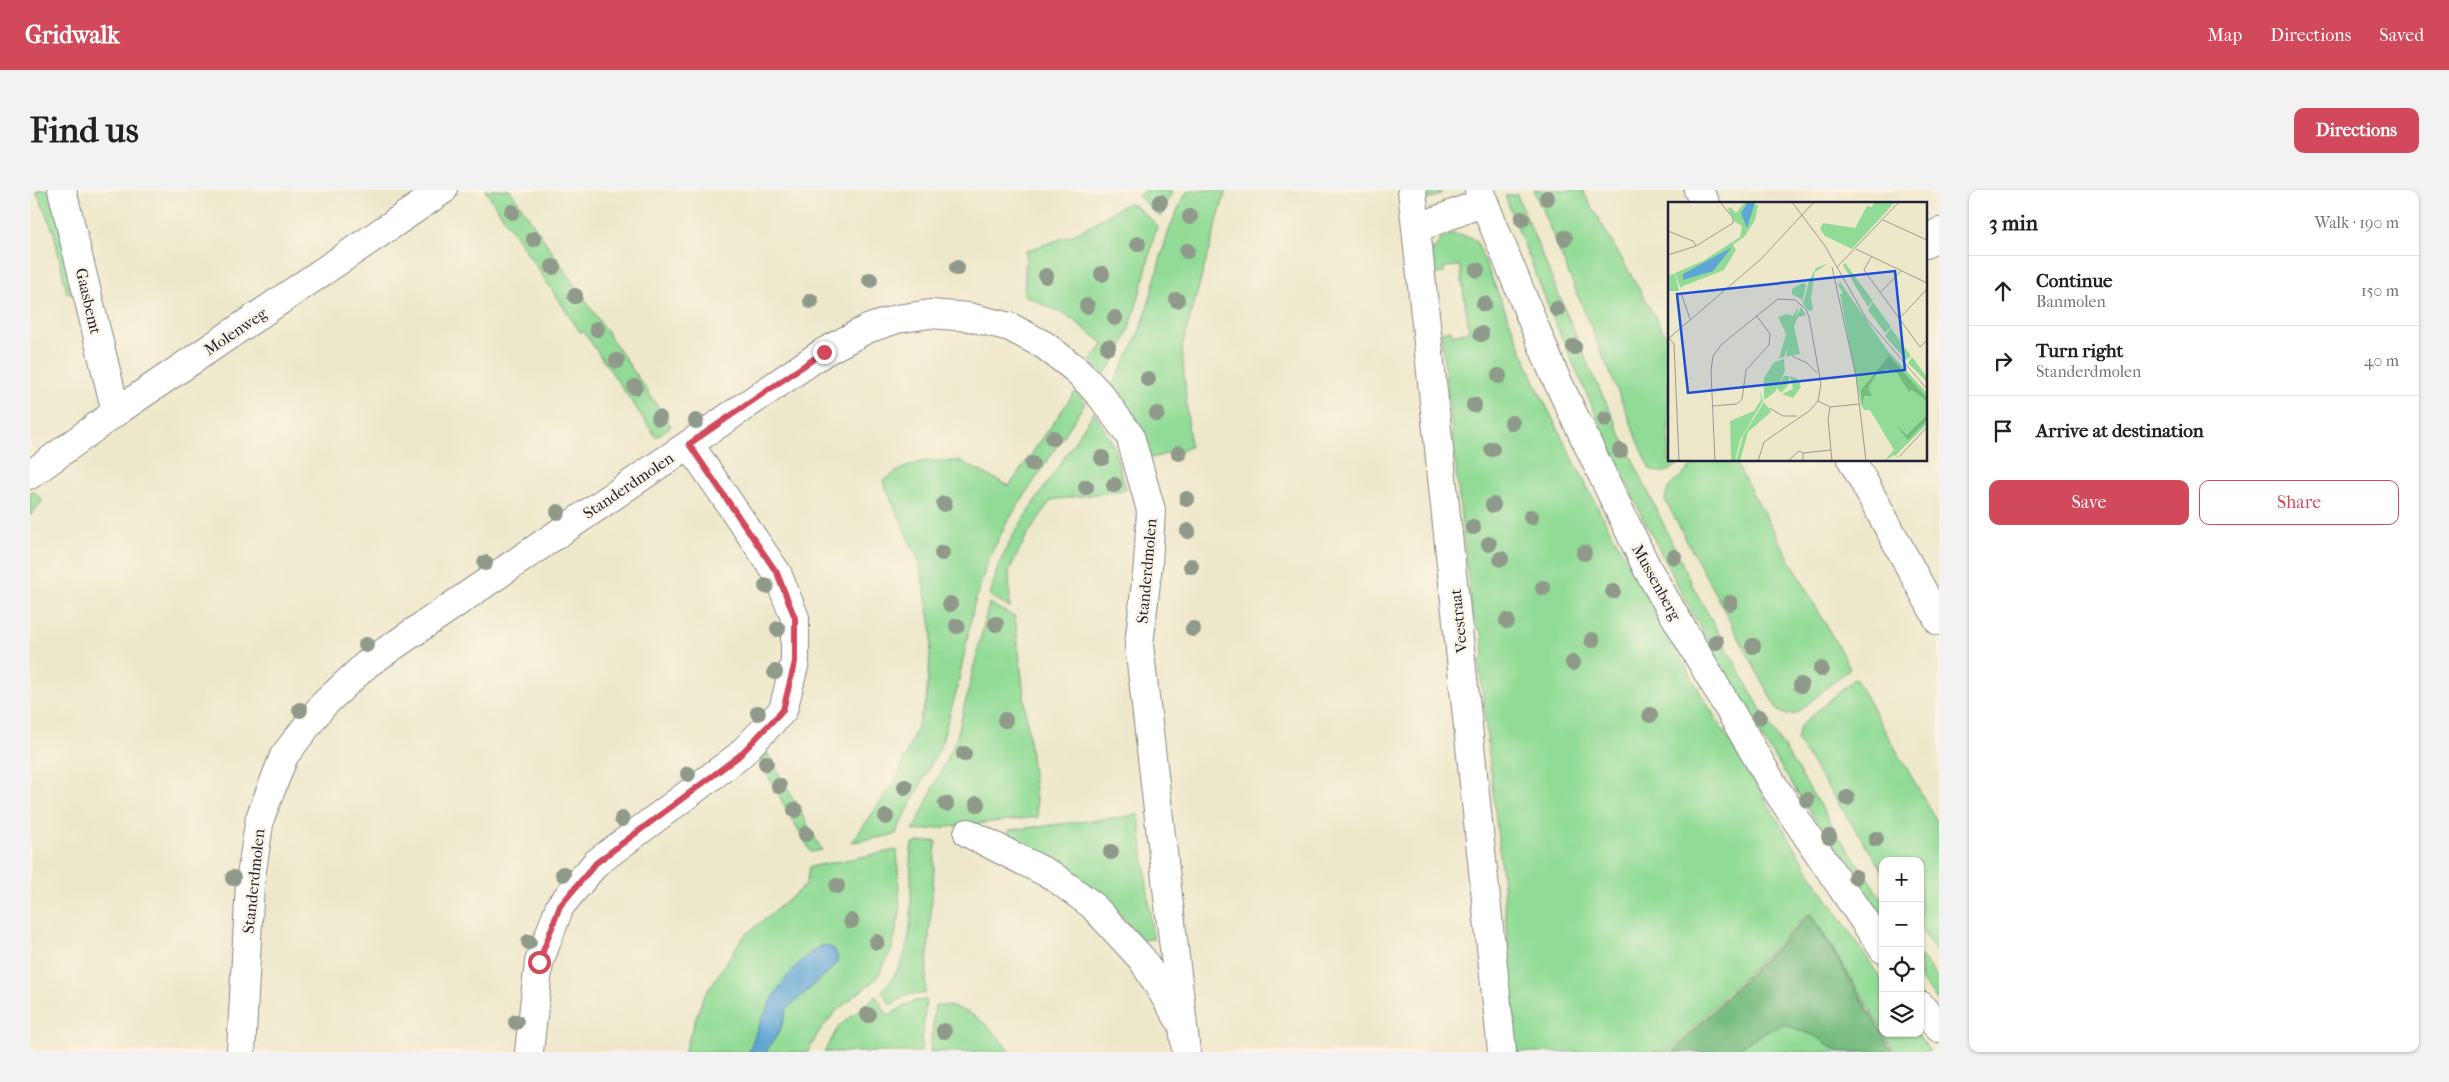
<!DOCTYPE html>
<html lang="en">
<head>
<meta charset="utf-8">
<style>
	:root { --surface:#fff; --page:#f2f2f2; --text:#202124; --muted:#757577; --line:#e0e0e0; --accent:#d1495b }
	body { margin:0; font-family:"IM FELL French Canon",serif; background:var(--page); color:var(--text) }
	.controls { position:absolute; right:15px; bottom:15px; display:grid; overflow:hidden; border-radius:10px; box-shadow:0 1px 4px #0004 }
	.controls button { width:45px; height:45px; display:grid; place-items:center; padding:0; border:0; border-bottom:1px solid var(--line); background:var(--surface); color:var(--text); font:25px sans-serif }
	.stop { position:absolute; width:15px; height:15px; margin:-11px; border:4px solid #d1495b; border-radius:50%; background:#fff }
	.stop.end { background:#d1495b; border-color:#fff; box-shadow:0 1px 5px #0008 }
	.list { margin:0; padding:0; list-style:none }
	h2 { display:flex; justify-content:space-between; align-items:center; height:65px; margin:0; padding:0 20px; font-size:21px }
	h2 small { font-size:16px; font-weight:400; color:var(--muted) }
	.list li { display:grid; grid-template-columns:32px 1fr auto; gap:15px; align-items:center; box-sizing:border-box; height:70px; padding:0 20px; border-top:1px solid var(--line) }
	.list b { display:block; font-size:19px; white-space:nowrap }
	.list p { margin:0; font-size:16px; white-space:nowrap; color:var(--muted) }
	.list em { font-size:16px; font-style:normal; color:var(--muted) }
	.actions { display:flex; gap:10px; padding:15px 20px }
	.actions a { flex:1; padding:11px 0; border:1px solid var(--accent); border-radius:10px; text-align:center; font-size:18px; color:var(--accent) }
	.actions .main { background:var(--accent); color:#fff }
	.icon { flex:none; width:28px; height:28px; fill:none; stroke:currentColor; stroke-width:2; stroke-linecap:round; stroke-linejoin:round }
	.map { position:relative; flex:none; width:1909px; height:862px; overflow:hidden; border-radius:10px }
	header { display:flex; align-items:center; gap:30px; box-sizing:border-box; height:70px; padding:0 25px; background:var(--accent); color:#fff }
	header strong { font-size:24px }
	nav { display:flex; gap:28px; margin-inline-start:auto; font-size:18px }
	.intro { display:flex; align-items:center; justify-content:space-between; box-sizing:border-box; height:120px; padding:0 30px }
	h1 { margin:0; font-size:35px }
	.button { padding:12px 22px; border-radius:10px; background:var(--accent); color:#fff; font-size:18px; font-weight:700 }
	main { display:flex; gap:30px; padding:0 30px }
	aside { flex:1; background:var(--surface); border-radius:10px; box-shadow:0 1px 4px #0004 }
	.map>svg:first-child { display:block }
</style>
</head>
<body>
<header>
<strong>Gridwalk</strong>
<nav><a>Map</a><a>Directions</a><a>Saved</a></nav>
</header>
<div class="intro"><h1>Find us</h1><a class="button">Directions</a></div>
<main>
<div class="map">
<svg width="1909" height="862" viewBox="0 0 1909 862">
	<rect width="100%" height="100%" fill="#fcf5e5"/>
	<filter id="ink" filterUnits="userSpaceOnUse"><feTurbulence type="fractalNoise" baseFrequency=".02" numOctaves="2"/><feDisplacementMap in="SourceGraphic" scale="10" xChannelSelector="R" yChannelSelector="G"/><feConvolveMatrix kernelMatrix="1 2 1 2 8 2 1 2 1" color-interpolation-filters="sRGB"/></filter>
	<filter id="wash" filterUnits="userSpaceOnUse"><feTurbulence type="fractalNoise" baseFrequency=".0096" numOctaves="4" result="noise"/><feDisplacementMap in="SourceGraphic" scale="20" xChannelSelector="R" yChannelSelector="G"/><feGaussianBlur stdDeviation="1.12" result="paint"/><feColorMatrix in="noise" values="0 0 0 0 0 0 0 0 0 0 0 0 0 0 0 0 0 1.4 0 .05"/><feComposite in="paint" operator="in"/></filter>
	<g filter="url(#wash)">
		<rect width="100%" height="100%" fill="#eee8cb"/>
		<path fill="#91db96" stroke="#5a7e68" d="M6,0H22L49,101L37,104L24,43Z
			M455,0H480L641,236L626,247L553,141L550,142Z
			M1114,0H1143L1130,27L1108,6Z
			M1158,0H1196L1152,157L1160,257L1122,268L1102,224L1082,195C1095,171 1108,149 1116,123C1129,79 1134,40 1158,0Z
			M1390,0H1413L1409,5L1391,12Z
			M1504,0H1552L1639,151V270H1652C1641,281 1635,286 1620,279Z
			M1487,5L1559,177L1662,395L1736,529L1810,648L1853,710V736L1724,535L1658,415L1611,324L1569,232L1523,128L1475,6Z
			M1097,13L1104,15L1127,35C1117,71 1101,161 1073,185L1060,171L1074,154L1041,128L994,105L996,61L1048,43Z
			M1423,44L1440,47L1447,53L1510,204L1570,322L1671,504L1779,681L1853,792V841L1781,723L1863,862H1641L1778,725L1777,724L1638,862H1486L1474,704L1449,471L1454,465L1452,442L1443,435L1411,142L1421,140L1422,145L1439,141L1430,76L1414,77V83L1404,84L1401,64L1411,49Z
			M1045,202L1056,212L976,334L958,370L944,415L927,499L911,555L865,645L822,652L867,589L896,512L902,443L890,374L853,291L871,279L894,271H930L979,296Z
			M1064,222L1082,252L1096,300L1021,310L996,347L979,381L980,418L960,406L968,376L983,345Z
			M1669,270H1704L1820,478L1766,524L1757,525L1748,521L1635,310L1638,298Z
			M3,301L13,310L0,326V302Z
			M959,413L985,427L1008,627L883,641L927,547Z
			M1825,488L1909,635V767L1890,738V671H1853V681L1767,551L1770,536Z
			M737,563L792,660L781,662L729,570Z
			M1109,625L1123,749L1112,750L1091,725L1070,704L980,654L979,640Z
			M906,651L895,804H880L860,815L852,801C884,766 881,734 881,689C881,678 879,666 882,655L888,652Z
			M867,660L870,722L862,760L846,789L806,821L788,843L778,862H736L751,838L757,819L763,813L784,759C755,791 732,821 719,862H654L673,808L713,747L776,695L779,677Z
			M1890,765L1909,790V813L1890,788Z
			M846,806L858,825L884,811L896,810L891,862H794L809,836Z
			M905,815C939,815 962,836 979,862H900Z
			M1854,843H1887L1900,862H1865Z"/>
		<path fill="#74bb7f" stroke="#4b6e5d" d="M1780,724L1863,862H1810L1785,846L1753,834L1720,850L1709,862H1641Z"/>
		<path fill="#5ea6d5" stroke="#406488" d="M793,755L803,758L808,766L806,775L757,819L751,838L736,862H719C729,828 759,770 793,755Z"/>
	</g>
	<g filter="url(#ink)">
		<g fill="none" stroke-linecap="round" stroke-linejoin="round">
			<defs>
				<path id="minor" d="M32,0L86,222
					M1382,0L1472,862
					M1668,0L1676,14
					M1387,38L1454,12
					M1895,54L1909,42
					M1822,270L1909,431
					M0,285L86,222L413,0
					M938,643L1023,686L1062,715L1112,769L1148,828
					M211,862L220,693L230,628L254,566L293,515L337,474L794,162L837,139L867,129L900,124L939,127L980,137L1014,155L1048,181L1071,206L1100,246L1121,320L1118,374L1109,455L1156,862
					M499,862L509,772L530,716L566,673L709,566L753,520L765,472V428L747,383L659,254"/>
				<path id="tertiary" d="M1449,0L1524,184L1618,380L1745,598L1853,759
					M1890,815L1909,838"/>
			</defs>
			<use href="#minor" stroke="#888583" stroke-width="30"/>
			<use href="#tertiary" stroke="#888583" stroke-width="30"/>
			<use href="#minor" stroke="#fff" stroke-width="28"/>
			<use href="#tertiary" stroke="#fff" stroke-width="28"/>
		</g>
		<g fill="#909a8b">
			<circle cx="1517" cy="8" r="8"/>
			<circle cx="1130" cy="12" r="8"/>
			<circle cx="482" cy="22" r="8"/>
			<circle cx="1160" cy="27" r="8"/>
			<circle cx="1492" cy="29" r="8"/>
			<circle cx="1535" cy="48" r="8"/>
			<circle cx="504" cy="49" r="8"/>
			<circle cx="1108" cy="54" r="8"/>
			<circle cx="1157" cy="61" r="8"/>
			<circle cx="523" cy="77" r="8"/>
			<circle cx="927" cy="78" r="8"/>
			<circle cx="1447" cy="80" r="8"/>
			<circle cx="1072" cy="84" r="8"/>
			<circle cx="1016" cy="86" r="8"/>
			<circle cx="840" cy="90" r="8"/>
			<circle cx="545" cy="106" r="8"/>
			<circle cx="1147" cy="110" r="8"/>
			<circle cx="781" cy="111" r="8"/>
			<circle cx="1454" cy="114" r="8"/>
			<circle cx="1057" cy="116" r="8"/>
			<circle cx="1527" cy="119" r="8"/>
			<circle cx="1085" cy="128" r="8"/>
			<circle cx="567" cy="139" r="8"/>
			<circle cx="1451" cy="144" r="8"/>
			<circle cx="1078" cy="157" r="8"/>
			<circle cx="1544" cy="157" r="8"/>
			<circle cx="587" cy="171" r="8"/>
			<circle cx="1469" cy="186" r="8"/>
			<circle cx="1118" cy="189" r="8"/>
			<circle cx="605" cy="197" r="8"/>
			<circle cx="1444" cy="215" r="8"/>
			<circle cx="1127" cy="224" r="8"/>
			<circle cx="629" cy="228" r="8"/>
			<circle cx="1575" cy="229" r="8"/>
			<circle cx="666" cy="231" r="8"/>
			<circle cx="1482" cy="233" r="8"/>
			<circle cx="1023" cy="248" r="8"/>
			<circle cx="1462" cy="259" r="8"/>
			<circle cx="1590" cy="261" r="8"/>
			<circle cx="1149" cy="263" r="8"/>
			<circle cx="1072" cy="268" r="8"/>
			<circle cx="1002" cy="274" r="8"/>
			<circle cx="1084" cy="295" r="8"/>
			<circle cx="1056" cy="297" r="8"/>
			<circle cx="1157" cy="309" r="8"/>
			<circle cx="914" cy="314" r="8"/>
			<circle cx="1463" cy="315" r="8"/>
			<circle cx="528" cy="322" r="8"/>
			<circle cx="1501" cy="327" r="8"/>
			<circle cx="1443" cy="337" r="8"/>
			<circle cx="1158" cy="341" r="8"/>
			<circle cx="1459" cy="354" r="8"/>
			<circle cx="912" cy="363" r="8"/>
			<circle cx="1554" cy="363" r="8"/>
			<circle cx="1644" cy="367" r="8"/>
			<circle cx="1471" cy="369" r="8"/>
			<circle cx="455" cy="373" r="8"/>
			<circle cx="1161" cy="376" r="8"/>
			<circle cx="736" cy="396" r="8"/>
			<circle cx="1513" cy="398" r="8"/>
			<circle cx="1583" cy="401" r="8"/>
			<circle cx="1700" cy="413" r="8"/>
			<circle cx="920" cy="414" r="8"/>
			<circle cx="1477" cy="431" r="8"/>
			<circle cx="966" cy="434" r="8"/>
			<circle cx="927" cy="436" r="8"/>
			<circle cx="748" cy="439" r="8"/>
			<circle cx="1163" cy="439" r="8"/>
			<circle cx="1562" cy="450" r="8"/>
			<circle cx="1686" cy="452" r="8"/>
			<circle cx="336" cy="455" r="8"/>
			<circle cx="1723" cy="456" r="8"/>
			<circle cx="1543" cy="473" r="8"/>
			<circle cx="1791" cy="479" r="8"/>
			<circle cx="745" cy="482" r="8"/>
			<circle cx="1771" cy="495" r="8"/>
			<circle cx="270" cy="520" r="8"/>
			<circle cx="728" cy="523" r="8"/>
			<circle cx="1620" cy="525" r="8"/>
			<circle cx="1729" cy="527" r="8"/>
			<circle cx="975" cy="530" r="8"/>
			<circle cx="934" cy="564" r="8"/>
			<circle cx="736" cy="573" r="8"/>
			<circle cx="658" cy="584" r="8"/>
			<circle cx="749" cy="596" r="8"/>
			<circle cx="875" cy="597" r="8"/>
			<circle cx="1817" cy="608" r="8"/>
			<circle cx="1777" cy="610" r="8"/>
			<circle cx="916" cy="614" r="8"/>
			<circle cx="947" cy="614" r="8"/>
			<circle cx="765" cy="620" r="8"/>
			<circle cx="856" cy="627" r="8"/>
			<circle cx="592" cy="629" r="8"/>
			<circle cx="776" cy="644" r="8"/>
			<circle cx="1799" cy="647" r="8"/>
			<circle cx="1846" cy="649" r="8"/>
			<circle cx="1081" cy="662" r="8"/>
			<circle cx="533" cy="684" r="8"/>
			<circle cx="1825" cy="687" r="8"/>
			<circle cx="203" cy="688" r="8"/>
			<circle cx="807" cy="696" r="8"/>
			<circle cx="821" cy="731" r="8"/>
			<circle cx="499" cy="752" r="8"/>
			<circle cx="847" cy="752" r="8"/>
			<circle cx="838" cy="825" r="8"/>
			<circle cx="486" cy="832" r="8"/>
			<circle cx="914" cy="841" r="8"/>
		</g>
	</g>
	<g fill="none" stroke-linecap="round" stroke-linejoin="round" filter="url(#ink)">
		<path stroke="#d1495b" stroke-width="6" d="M509,772L530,716L566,673L709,566L753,520L765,472V428L747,383L659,254L794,162"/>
	</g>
	<g text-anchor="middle" stroke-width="5" stroke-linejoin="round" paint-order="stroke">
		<g font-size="16" fill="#22223b" stroke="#fcf5e5">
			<text transform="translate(59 111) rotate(77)" y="6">Gaasbemt</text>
			<text transform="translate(205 141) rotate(-34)" y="6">Molenweg</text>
			<text transform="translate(598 295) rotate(-34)" y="6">Standerdmolen</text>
			<text transform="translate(1116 381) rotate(-85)" y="6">Standerdmolen</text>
			<text transform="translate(1627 392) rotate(61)" y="6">Mussenberg</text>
			<text transform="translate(1428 431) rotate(-96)" y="6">Veestraat</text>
			<text transform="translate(223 691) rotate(-84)" y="6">Standerdmolen</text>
		</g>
	</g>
	<g transform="translate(1638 12)">
		<rect width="259" height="259" fill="#eee8cb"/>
		<path d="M77,0L90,3L87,18L77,34L65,43L68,48L56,68L13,85V88L7,71L35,59L72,35L74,24L67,20L60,7L62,5L68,11ZM206,0H227L184,47L157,34L152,27L155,21L187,26L199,4L204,5ZM161,61L147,70L143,96L145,108L141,109L135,102L141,79L148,66ZM177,61L205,99L200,105L175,63ZM7,72L11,89H0V73ZM172,80L220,149L259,191V222L228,253L230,256L226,253L216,259L226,248L202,208H196L193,203L172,92L175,91L170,83ZM135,81L138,83L134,101L133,97L124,92V87ZM205,100L223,125L217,131L200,108ZM131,103L120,145L116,155L111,157L118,132L110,115L119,112L125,114ZM133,105L138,113L130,115L126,124L132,152L118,155L124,124ZM223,126L243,154L238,158L217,134ZM244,155L259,175V180L240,161ZM116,157L117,169L107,190L96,198V176L106,160ZM116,174H121V182L113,191L109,186ZM122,174L130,177L133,185L125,196L114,192L125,187ZM92,188L95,199L72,238L67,259H63L62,219L86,209L93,198ZM96,200L103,210L80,230L72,259H68L75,234Z" fill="#91db96"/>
		<path d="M221,154L259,196V199L244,188L241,190L229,171L219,167L208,173L200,186L204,194H196L194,203L193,188ZM259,213V218L240,238L228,223L239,233Z" fill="#74bb7f"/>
		<path d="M80,0H87L79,26L73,11ZM64,45L45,69L15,78V72Z" fill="#5ea6d5"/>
		<path fill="none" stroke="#9c9991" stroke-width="1" d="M23,0H45M124,0L157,44L198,116L259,187M215,18L259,38M0,29L25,39L28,44M188,47L259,81M0,53L28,44L65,21V16L52,0M203,55L196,68L252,145L259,138M164,65L188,174L198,259M169,65L231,0M213,90L233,69M13,91L22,117M231,117L259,87M1,136L6,142L11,259M0,137L93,57L146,0M124,154L139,161L149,171M45,204L69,202L74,197L78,168L101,143L102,132L88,113M162,205L160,217L164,259M101,206L115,214H129M135,251L163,248M231,255L259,225M47,259L43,169L45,154L54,142L110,97L127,98L138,107L141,115L153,182L150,199L162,205L191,202M90,259L96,240L141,209L150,199M120,259L131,249L135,251V259"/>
		<path fill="#1d4ed8" fill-opacity="0.15" stroke="#1d4ed8" stroke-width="2.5" d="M227,69L237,168L20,191L9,92Z"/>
		<rect width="259" height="259" fill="none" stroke="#22223b" stroke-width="2.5"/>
	</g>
</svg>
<div class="controls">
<button>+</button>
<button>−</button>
<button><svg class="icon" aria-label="locate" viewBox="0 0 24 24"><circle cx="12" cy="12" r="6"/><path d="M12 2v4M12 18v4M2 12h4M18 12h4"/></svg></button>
<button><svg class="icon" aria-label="layers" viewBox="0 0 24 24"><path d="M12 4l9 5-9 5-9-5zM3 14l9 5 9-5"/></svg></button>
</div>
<div class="stop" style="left:509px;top:772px"></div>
<div class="stop end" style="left:794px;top:162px"></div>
</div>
<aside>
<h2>3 min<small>Walk · 190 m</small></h2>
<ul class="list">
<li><svg class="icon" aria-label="ahead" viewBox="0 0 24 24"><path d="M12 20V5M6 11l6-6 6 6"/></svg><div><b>Continue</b><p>Banmolen</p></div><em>150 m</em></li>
<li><svg class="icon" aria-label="right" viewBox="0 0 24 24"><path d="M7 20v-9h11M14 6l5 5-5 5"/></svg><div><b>Turn right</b><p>Standerdmolen</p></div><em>40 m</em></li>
<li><svg class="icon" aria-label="arrive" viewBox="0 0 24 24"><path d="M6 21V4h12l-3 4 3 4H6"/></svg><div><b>Arrive at destination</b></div></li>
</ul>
<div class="actions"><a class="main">Save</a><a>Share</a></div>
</aside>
</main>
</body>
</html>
